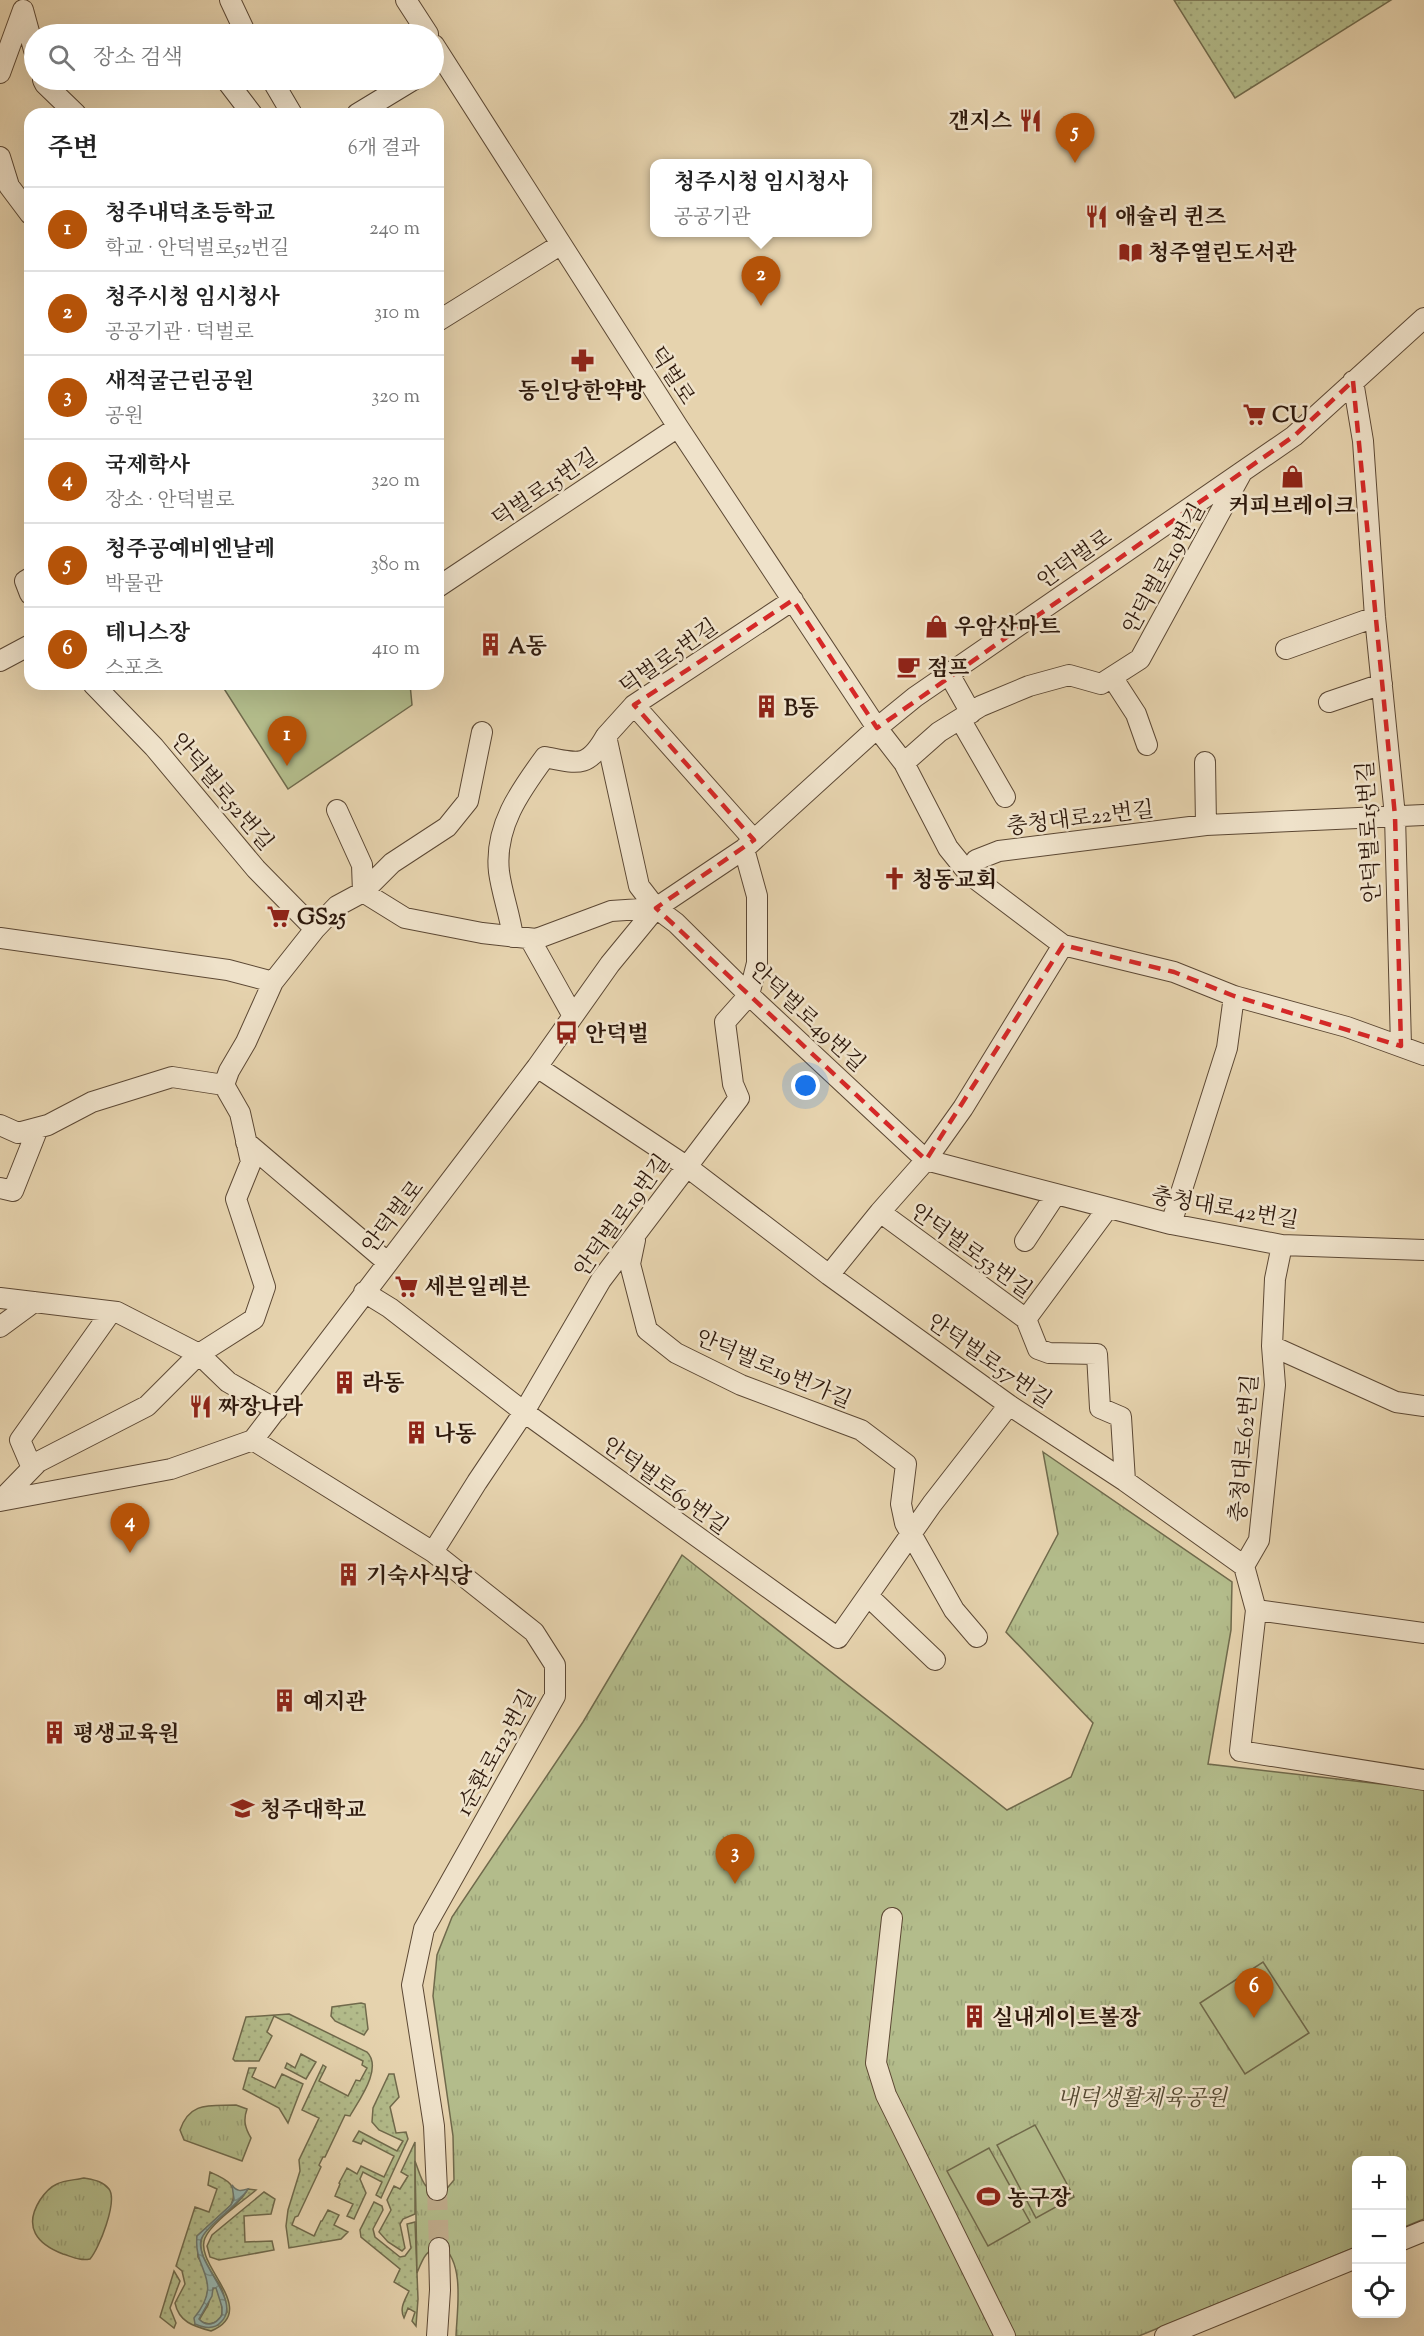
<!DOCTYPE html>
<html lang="ko">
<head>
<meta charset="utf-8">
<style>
	:root { --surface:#fff; --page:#f6f6f6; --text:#222; --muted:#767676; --line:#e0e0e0; --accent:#b45309 }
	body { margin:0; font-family:"Sorts Mill Goudy","Noto Serif KR",serif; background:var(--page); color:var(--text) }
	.controls { position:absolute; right:18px; bottom:18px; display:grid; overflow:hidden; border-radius:12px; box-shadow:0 6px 24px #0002 }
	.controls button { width:54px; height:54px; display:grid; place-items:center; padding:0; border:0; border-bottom:2px solid var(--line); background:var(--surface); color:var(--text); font:30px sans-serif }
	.you { position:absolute; left:806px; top:1086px; width:21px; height:21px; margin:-15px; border:4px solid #fff; border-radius:50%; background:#1a73e8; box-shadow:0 0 0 9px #1a73e833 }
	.badge { display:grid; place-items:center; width:39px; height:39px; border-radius:50%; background:var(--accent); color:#fff; font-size:20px; font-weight:700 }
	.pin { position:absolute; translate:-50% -50px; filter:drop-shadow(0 2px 3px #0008) }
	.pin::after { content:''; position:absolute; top:32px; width:21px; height:18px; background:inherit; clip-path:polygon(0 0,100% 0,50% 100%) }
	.popup { position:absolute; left:650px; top:159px; width:222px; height:78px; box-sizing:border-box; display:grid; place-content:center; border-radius:12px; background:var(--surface); filter:drop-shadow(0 2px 4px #0005); font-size:20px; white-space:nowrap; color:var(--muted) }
	.popup b { font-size:22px; color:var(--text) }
	.popup::after { content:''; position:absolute; left:50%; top:100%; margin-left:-12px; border:12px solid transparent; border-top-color:var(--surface) }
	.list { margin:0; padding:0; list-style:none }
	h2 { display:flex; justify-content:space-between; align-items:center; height:78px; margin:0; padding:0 24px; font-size:26px }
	h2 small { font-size:20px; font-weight:400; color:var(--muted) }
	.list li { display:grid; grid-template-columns:39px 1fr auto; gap:18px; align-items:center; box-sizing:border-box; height:84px; padding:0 24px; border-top:2px solid var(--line) }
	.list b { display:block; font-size:22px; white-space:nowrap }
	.list p { margin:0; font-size:20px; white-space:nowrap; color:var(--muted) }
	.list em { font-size:20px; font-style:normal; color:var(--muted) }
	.icon { flex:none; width:33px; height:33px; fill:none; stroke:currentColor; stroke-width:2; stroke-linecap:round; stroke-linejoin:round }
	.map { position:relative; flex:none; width:1424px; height:2336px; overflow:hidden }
	.search { position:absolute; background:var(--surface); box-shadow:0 6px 24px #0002; left:24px; top:24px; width:420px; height:66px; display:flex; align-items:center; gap:15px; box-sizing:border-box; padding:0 21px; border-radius:33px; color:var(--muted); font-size:22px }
	.panel { position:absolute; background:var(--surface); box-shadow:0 6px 24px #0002; left:24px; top:108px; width:420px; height:582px; border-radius:18px }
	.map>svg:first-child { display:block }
</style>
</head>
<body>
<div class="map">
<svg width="1424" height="2336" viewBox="0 0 1424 2336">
	<defs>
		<pattern id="grass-dots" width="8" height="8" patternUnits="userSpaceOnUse" patternTransform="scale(1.5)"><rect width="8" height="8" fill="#b3bc8b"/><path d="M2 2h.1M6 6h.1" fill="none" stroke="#9aa177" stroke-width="1.8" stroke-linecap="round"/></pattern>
		<pattern id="park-tufts" width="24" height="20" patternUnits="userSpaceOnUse" patternTransform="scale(1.5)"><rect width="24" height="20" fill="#b3bc8b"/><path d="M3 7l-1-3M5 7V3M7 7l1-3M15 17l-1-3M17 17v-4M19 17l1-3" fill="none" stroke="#9aa177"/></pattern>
		<pattern id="water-waves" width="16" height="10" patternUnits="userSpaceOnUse" patternTransform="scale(1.5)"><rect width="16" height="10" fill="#97b7b1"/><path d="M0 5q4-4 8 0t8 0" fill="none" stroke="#7c948e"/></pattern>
	</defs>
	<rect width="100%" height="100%" fill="#e6d3ae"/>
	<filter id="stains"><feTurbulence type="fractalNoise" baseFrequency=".00333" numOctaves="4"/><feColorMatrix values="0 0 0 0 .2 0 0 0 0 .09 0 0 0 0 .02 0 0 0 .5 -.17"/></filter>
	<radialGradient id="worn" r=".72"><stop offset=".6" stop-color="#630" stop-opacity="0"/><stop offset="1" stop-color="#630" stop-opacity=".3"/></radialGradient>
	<path fill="url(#grass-dots)" stroke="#706a4c" stroke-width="1.5" d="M1174,0H1391L1235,98Z
		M361,2003L365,2004L368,2029L364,2035L335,2021L331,2016L332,2007Z
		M289,2014L367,2052C383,2068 359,2100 350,2116L345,2115L325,2157H323L319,2165L321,2167L298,2216L295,2217L292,2225L314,2236L321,2221H322L328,2210L339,2215L334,2225L348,2232L341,2239L289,2248L286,2226L288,2210L300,2171L299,2160L319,2118L302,2110L323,2065L326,2067L319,2081L348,2096L356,2080L360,2081L367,2068L362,2065L363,2061L274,2016L267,2032L272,2036L259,2061H235L233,2059L246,2017Z
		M301,2054L316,2062L306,2079L285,2068L287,2063L295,2068Z
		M249,2068H256L252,2077L275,2088L282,2074L303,2084L288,2123L279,2108L243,2089Z
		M389,2074H394L399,2097L390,2107L396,2133L406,2132L408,2139L381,2198L376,2195L382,2182L363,2172L360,2179L366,2193L354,2219L347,2216L353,2204L335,2196L340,2184L339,2183L347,2168L357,2174L361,2166L384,2177L394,2156L363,2140L361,2144L353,2141L359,2131L397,2151L403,2141L379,2130L372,2122L373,2108Z
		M415,2142V2214L403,2219L400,2224L405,2248L402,2251L388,2242L379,2232L391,2210L387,2200L394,2186L400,2189L408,2176L401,2172Z
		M210,2172C226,2179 240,2185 231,2205L197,2236L198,2257L206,2271L209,2285L206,2299L195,2324L218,2325L227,2312C226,2304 225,2297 222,2290C214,2273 190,2249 206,2231C219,2215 238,2207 248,2189L256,2190C242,2202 212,2222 205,2238C193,2265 261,2310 211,2331C193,2326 179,2322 175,2303L185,2284L182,2271L176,2266L195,2207L209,2212L217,2189L208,2185Z
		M264,2192L275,2199L271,2214L244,2216L245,2242L272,2241L274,2250L219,2260L210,2257L207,2246L212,2235Z
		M374,2202L382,2206L383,2210L373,2229L375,2237L400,2257L405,2256L411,2248L407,2224L415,2222L418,2299L416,2326L412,2321L415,2312L408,2308L404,2318C399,2308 405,2300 409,2291L394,2282L400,2269L361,2237L360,2230Z
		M174,2271L180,2281L170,2308L176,2323L174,2328L160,2317Z
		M216,2287C220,2298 229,2319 213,2323C207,2325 203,2323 199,2320L208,2305L213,2288Z"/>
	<path fill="url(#park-tufts)" stroke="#706a4c" stroke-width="1.5" d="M1043,1452L1232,1582L1231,1630L1208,1764L1424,1789V2219L1402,2228V2160H1356V2247L1139,2336H456C457,2310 465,2263 442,2246C426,2249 423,2258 417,2273L415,2161C422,2179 422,2192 444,2192L454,2180L453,2136L433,1996L437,1955L452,1917L583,1722L682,1555L1007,1810L1071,1777L1093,1723L1006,1632L1058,1534Z
		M236,2105L247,2109C243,2120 245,2128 251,2138L242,2161L184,2140L180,2130C190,2101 210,2106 236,2105Z
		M84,2178C94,2180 103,2181 109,2189C118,2201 99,2249 90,2259C80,2261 73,2257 63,2254C37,2244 23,2227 40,2200C44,2194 50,2187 57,2184C64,2180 76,2180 84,2178Z"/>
	<path fill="#b3bc8b" stroke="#706a4c" stroke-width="1.5" d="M221,684H410L412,705L288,789Z
		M1263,1962L1309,2033L1245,2074L1200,2003Z
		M1035,2125L1074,2197L1036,2218L997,2145Z
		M989,2148L1030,2222L988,2246L947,2171Z"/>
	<path fill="url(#water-waves)" stroke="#6d786f" stroke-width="1.5" fill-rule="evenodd" d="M232,2185C237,2192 241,2191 248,2189C238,2206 204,2227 201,2240C195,2264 243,2301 221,2322C214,2330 204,2328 195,2324L194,2318C225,2280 193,2271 197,2236L231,2205L234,2199ZM213,2288H216L222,2307V2315C216,2324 207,2328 199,2319L212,2296Z"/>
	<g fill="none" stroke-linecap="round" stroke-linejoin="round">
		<path stroke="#c1ae8e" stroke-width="20" stroke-dasharray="20 10" stroke-linecap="butt" d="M437,2190L439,2248"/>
		<defs>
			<path id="minor" d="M230,0L246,34
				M406,0L428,34
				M23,10L34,50
				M434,45L678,427L877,728L904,763L948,848L969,874L1063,945L1174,972L1234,996L1347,1027L1424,1055
				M0,73L23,10
				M43,80L45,84L76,114
				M226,80L252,114
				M272,80L292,114
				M357,114L413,80
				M0,157L9,186L30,214
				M438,321L560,245
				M1353,381L1363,441L1375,617L1395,816L1401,1046
				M30,578L25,581L30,594
				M438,587L678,427
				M793,600L634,705L606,736L639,886L656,908L676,923L749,995L926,1160L1171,1224L1282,1245L1424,1250
				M1286,649L1375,617
				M0,661L30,645
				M949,674L971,713
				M1112,677L1136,714L1147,745
				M93,684L154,747L256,869L315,929
				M1329,702L1382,684
				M634,705L754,840
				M960,719L1005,797
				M1205,762L1206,825
				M904,763L939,732L981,706L1029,686L1069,675L1101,684L1140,659L1241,474
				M337,810L362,865L363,892
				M969,874L976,860L999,851L1206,825L1424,815
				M363,892L392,863L447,827L468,801L482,732
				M513,937C510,915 502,894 499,872C494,827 520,791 545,757C579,764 588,768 606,736
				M0,938L228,970L273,982
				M530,939L573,1016
				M537,1067L686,1166L829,1275L1009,1405L1125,1481L1244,1566
				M224,1085L229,1071L246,1042L273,982L315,929L337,906L363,892L405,918L482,933L536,939L611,911L656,908
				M0,1125L18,1133L48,1125L92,1102L172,1077L224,1085
				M246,1142L387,1262
				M0,1188L13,1191L38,1128
				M880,1212L1026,1319L1038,1349L1049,1353L1097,1354L1100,1408L1121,1417L1125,1481
				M1171,1224L1227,1048L1234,996
				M635,1240L630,1264L647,1330L676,1353L741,1385L861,1430L906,1464L901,1504L905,1523L954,1610L977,1637
				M1025,1241L1056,1194
				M1282,1245L1275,1279L1272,1346L1275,1385L1259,1540L1244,1566L1256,1610L1240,1751L1424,1780
				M829,1275L880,1212L926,1160L963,1108L1063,945
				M364,1292L390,1308L524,1412L838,1638L932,1504L1009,1405
				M0,1298L117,1312L199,1354L228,1382L277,1410
				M1026,1319L1108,1208
				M0,1327L34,1302
				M1272,1346L1396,1402L1424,1406
				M253,1440L433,1552L534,1632L555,1665V1696L424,1929L412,1985L434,2126L437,2190
				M32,1468L20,1440L111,1312
				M0,1501L171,1469L253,1440L537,1067L610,964L656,908L744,849L877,728L915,697L1294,436L1424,318
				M0,1501L38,1462L147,1406L199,1354L254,1319L265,1287L236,1199L251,1162L240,1113L224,1085
				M433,1552L477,1482L524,1412L601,1280L739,1098L733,1084L725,1022L749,995L757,963V896L744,849
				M868,1596L935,1660
				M1256,1610L1424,1633
				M892,1918L876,2063L886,2095L1005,2336
				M1402,2240L1424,2231
				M437,2336L440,2290L439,2248
				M1165,2336L1356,2258"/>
		</defs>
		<use href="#minor" stroke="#5c4834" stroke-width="22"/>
		<use href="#minor" stroke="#efe2ca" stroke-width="20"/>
	</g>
	<path fill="none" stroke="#d62828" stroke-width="4.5" stroke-dasharray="12 8" stroke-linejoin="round" d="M1353,381L1395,816L1401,1046L1234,996L1174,972L1063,945L926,1160L656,908L754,840L634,705L793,600L877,728L1294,436Z"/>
	<defs>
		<symbol id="restaurant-bare" viewBox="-9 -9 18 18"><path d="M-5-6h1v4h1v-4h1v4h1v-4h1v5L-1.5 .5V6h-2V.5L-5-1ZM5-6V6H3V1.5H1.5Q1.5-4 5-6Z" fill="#8f2418" stroke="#efe2ca" stroke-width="2.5" paint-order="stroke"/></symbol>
		<symbol id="library-bare" viewBox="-9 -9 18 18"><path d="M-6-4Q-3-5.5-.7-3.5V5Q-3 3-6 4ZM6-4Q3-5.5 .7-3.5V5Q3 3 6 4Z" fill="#8f2418" stroke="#efe2ca" stroke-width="2.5" paint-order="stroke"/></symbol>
		<symbol id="pharmacy-bare" viewBox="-9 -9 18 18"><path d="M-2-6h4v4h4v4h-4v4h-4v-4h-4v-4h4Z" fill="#8f2418" stroke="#efe2ca" stroke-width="2.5" paint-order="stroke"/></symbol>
		<symbol id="supermarket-bare" viewBox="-9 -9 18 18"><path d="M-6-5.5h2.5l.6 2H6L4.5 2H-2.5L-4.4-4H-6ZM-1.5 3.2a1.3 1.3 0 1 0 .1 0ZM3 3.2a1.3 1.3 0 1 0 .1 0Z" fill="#8f2418" stroke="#efe2ca" stroke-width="2.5" paint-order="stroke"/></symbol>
		<symbol id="shop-bare" viewBox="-9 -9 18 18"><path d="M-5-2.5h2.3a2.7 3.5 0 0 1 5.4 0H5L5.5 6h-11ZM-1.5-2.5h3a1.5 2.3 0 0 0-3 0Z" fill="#8f2418" stroke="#efe2ca" stroke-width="2.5" paint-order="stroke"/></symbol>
		<symbol id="building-bare" viewBox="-9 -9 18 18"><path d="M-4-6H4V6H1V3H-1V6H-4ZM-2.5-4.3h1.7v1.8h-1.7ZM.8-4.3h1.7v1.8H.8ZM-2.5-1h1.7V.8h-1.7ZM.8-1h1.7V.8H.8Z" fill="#8f2418" stroke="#efe2ca" stroke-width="2.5" paint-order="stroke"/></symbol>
		<symbol id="cafe-bare" viewBox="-9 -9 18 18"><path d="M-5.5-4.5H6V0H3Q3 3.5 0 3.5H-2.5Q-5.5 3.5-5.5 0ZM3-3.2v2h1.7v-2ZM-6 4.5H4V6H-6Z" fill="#8f2418" stroke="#efe2ca" stroke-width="2.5" paint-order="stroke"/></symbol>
		<symbol id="church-bare" viewBox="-9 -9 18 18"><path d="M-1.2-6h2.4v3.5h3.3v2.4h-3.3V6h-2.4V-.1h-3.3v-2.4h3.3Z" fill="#8f2418" stroke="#efe2ca" stroke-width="2.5" paint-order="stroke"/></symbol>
		<symbol id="bus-bare" viewBox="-9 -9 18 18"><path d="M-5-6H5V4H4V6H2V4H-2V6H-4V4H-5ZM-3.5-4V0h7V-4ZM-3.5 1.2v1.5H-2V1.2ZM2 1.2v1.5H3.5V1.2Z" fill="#8f2418" stroke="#efe2ca" stroke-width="2.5" paint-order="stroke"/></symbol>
		<symbol id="university-bare" viewBox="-9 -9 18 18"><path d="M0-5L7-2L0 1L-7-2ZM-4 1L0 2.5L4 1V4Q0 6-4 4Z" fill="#8f2418" stroke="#efe2ca" stroke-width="2.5" paint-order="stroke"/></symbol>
		<symbol id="stadium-bare" viewBox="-9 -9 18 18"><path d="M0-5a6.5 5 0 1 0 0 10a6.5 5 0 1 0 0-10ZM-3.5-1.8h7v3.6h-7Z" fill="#8f2418" stroke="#efe2ca" stroke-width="2.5" paint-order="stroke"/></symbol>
	</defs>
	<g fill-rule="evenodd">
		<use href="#restaurant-bare" x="1014" y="104" width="33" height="33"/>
		<use href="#restaurant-bare" x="1080" y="200" width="33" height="33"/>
		<use href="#library-bare" x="1114" y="236" width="33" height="33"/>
		<use href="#pharmacy-bare" x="566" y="344" width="33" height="33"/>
		<use href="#supermarket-bare" x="1238" y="398" width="33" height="33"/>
		<use href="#shop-bare" x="1276" y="460" width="33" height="33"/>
		<use href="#shop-bare" x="920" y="610" width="33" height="33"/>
		<use href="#building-bare" x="474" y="628" width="33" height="33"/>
		<use href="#cafe-bare" x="892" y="650" width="33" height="33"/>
		<use href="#building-bare" x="750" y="690" width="33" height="33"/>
		<use href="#church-bare" x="878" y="862" width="33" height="33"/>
		<use href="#supermarket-bare" x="262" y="900" width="33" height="33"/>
		<use href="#bus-bare" x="550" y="1016" width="33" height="33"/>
		<use href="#supermarket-bare" x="390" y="1270" width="33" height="33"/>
		<use href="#building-bare" x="328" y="1366" width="33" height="33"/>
		<use href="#restaurant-bare" x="184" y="1390" width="33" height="33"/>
		<use href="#building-bare" x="400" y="1416" width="33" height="33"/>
		<use href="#building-bare" x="332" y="1558" width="33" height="33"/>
		<use href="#building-bare" x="268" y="1684" width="33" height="33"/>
		<use href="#building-bare" x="38" y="1716" width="33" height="33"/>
		<use href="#university-bare" x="226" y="1792" width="33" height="33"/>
		<use href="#building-bare" x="958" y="2000" width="33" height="33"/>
		<use href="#stadium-bare" x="972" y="2180" width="33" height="33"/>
	</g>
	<g text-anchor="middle" stroke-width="5" stroke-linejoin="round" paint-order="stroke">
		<g font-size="22" font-weight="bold" fill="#2e190c" stroke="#efe2ca" text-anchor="start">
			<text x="1012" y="128" text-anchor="end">갠지스</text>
			<text x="1115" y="224">애슐리 퀸즈</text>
			<text x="1148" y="260">청주열린도서관</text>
			<text x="582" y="398" text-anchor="middle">동인당한약방</text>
			<text x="1272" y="422">CU</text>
			<text x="1292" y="513" text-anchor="middle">커피브레이크</text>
			<text x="954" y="634">우암산마트</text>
			<text x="508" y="653">A동</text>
			<text x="927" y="675">점프</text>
			<text x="784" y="715">B동</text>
			<text x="912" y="887">청동교회</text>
			<text x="297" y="924">GS25</text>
			<text x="585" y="1041">안덕벌</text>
			<text x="424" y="1294">세븐일레븐</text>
			<text x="362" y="1390">라동</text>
			<text x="218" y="1414">짜장나라</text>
			<text x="434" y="1441">나동</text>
			<text x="366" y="1583">기숙사식당</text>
			<text x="303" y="1709">예지관</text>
			<text x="73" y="1741">평생교육원</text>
			<text x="260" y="1817">청주대학교</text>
			<text x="992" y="2025">실내게이트볼장</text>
			<text x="1007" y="2205">농구장</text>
		</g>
		<g font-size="22" fill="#2e190c" stroke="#efe2ca">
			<text transform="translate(673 375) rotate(57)" y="8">덕벌로</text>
			<text transform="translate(544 487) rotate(-34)" y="8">덕벌로15번길</text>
			<text transform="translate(1074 558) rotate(-35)" y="8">안덕벌로</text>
			<text transform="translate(1163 568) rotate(-61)" y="8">안덕벌로19번길</text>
			<text transform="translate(668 656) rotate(-35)" y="8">덕벌로5번길</text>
			<text transform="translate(223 791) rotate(50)" y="8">안덕벌로52번길</text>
			<text transform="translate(1080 817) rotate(-7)" y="8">충청대로22번길</text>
			<text transform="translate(1368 832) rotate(-93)" y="8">안덕벌로15번길</text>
			<text transform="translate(808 1016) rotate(43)" y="8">안덕벌로49번길</text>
			<text transform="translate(1225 1207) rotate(10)" y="8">충청대로42번길</text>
			<text transform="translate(621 1215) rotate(-54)" y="8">안덕벌로19번길</text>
			<text transform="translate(392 1216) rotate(-52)" y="8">안덕벌로</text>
			<text transform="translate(972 1250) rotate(36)" y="8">안덕벌로53번길</text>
			<text transform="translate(990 1360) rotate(35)" y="8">안덕벌로57번길</text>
			<text transform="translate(774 1368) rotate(23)" y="8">안덕벌로19번가길</text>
			<text transform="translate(1243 1448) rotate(-85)" y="8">충청대로62번길</text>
			<text transform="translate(666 1485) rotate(36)" y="8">안덕벌로69번길</text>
			<text transform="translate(495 1752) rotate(-61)" y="8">1순환로123번길</text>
		</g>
		<g font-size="22" font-style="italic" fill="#564a32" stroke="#efe2ca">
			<text x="1142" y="2105">내덕생활체육공원</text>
		</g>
	</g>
	<rect width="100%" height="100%" filter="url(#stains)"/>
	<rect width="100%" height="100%" fill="url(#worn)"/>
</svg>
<div class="controls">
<button>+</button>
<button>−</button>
<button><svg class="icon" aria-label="locate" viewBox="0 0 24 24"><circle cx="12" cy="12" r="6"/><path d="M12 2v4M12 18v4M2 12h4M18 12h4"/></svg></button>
</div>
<div class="you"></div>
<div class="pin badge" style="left:287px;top:766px">1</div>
<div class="pin badge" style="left:761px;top:306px">2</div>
<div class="popup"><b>청주시청 임시청사</b>공공기관</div>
<div class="pin badge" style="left:735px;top:1884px">3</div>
<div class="pin badge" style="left:130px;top:1553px">4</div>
<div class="pin badge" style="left:1075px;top:163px">5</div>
<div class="pin badge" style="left:1254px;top:2018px">6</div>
<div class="search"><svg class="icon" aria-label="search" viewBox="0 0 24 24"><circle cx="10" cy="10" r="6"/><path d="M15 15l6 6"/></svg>장소 검색</div>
<section class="panel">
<h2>주변<small>6개 결과</small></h2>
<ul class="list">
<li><span class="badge">1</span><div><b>청주내덕초등학교</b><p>학교 · 안덕벌로52번길</p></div><em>240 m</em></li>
<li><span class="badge">2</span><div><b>청주시청 임시청사</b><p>공공기관 · 덕벌로</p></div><em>310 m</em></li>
<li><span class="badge">3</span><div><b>새적굴근린공원</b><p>공원</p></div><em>320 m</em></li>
<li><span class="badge">4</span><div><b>국제학사</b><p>장소 · 안덕벌로</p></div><em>320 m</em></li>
<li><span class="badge">5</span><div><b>청주공예비엔날레</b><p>박물관</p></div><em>380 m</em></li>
<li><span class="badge">6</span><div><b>테니스장</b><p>스포츠</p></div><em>410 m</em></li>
</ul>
</section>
</div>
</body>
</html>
